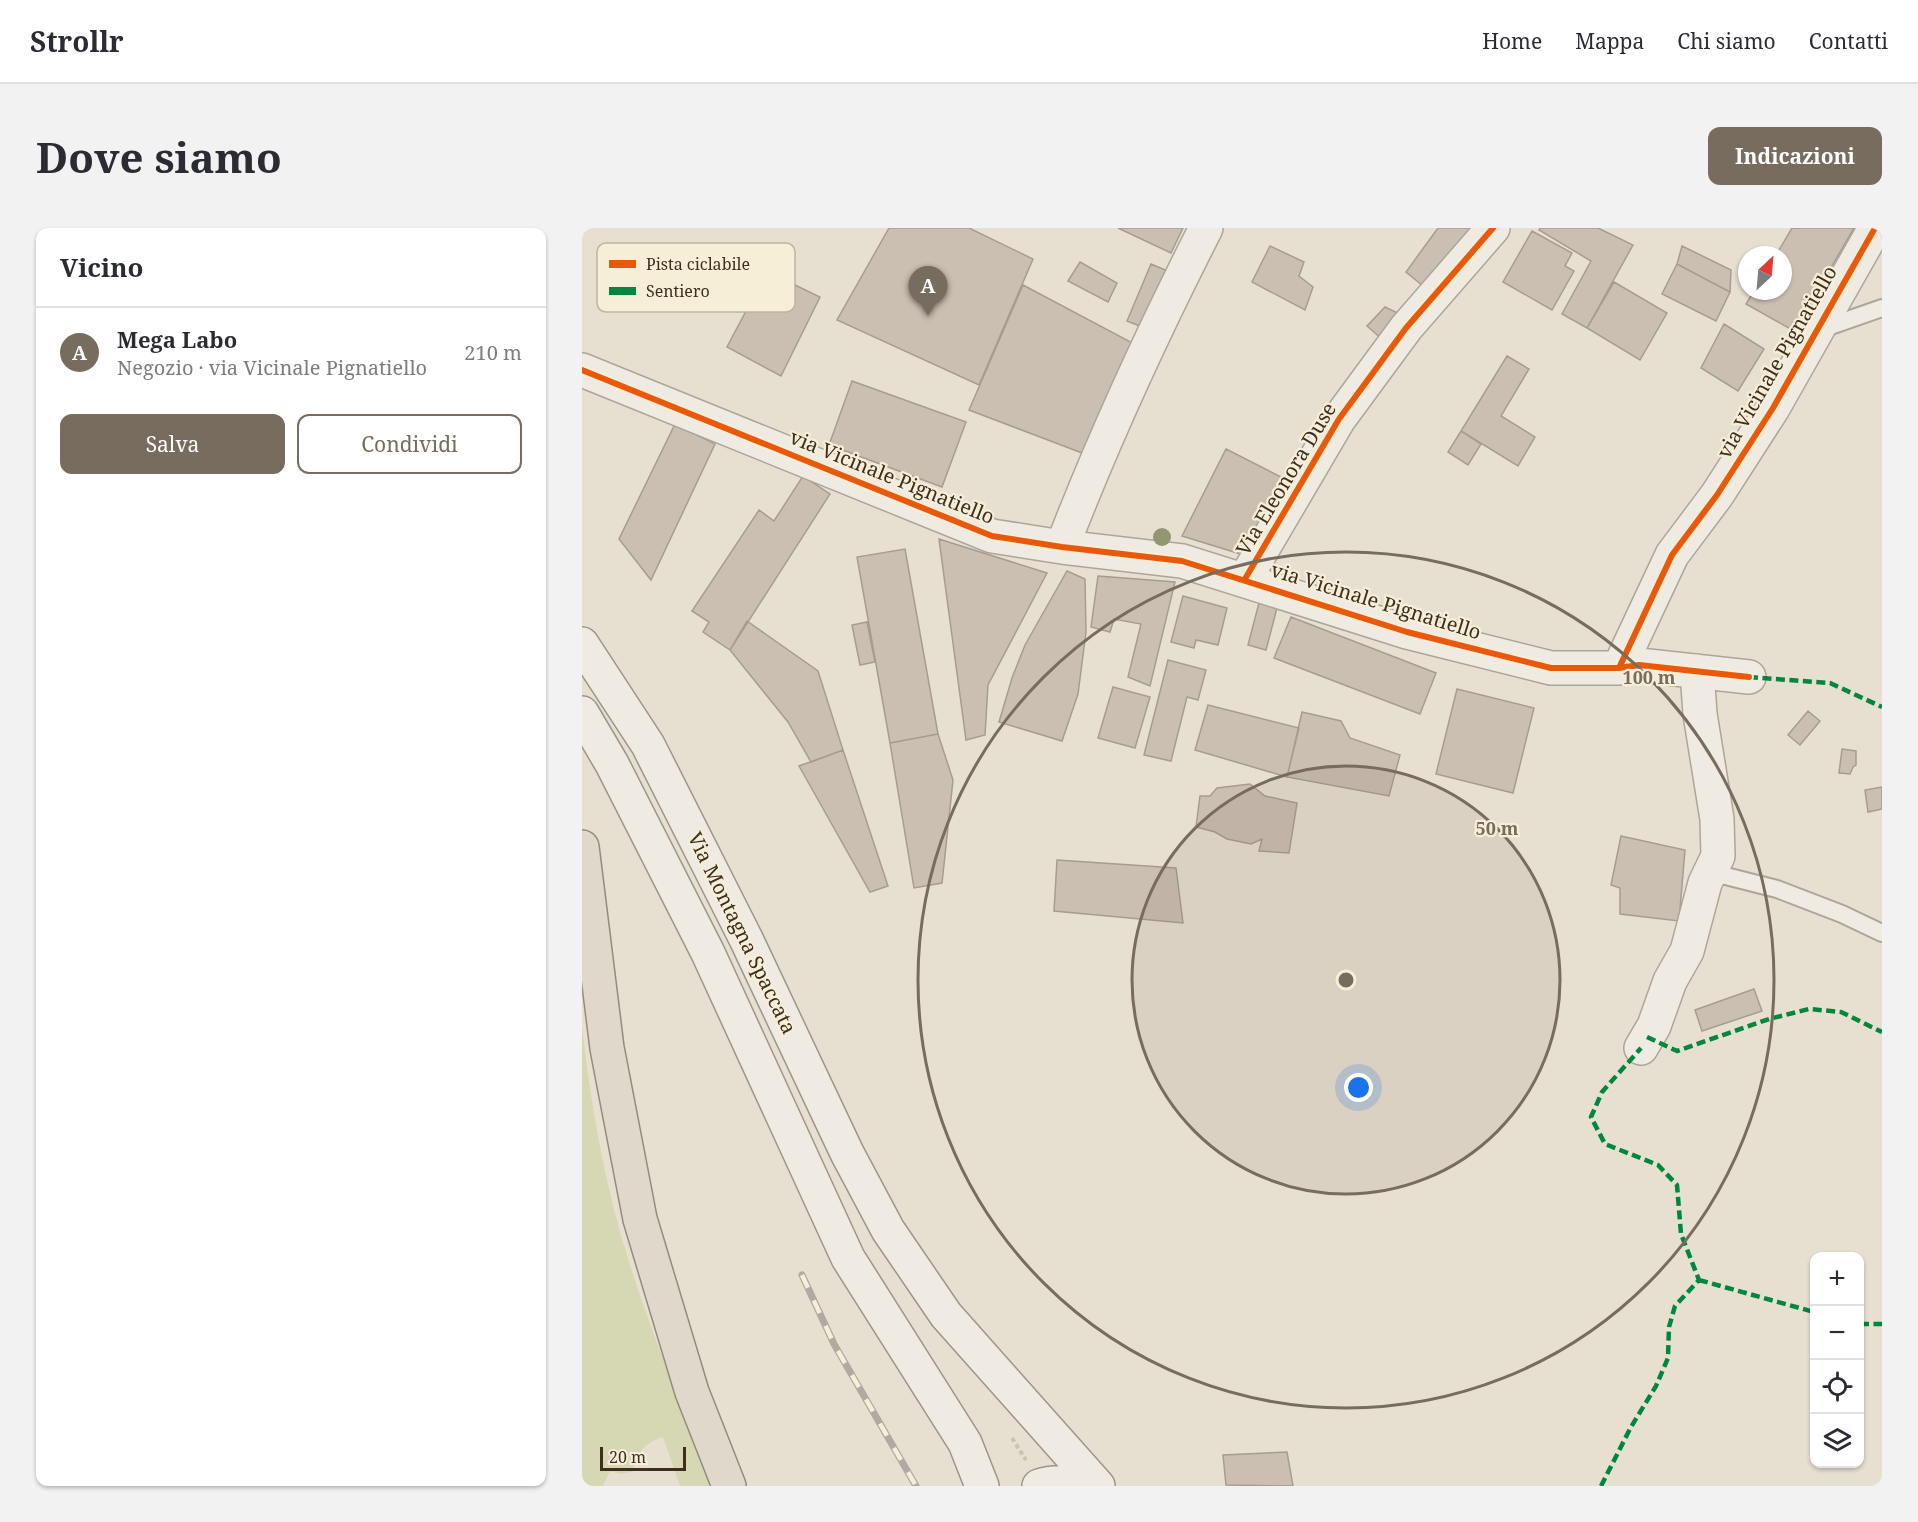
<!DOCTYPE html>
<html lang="it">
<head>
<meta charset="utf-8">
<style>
	:root { --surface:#fff; --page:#f2f2f3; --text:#2b2b33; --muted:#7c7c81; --line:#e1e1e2; --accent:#786c5e }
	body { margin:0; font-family:"Noto Serif",serif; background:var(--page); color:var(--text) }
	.controls { position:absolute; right:18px; bottom:18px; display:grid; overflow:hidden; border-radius:12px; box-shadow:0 2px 4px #0004 }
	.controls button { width:54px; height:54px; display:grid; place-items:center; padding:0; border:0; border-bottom:2px solid var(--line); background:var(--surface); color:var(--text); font:30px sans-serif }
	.compass { position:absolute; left:1156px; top:18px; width:54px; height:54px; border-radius:50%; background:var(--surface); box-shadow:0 2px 4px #0004; rotate:26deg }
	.scale { position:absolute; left:18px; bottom:15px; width:86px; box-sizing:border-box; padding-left:6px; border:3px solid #3d2e20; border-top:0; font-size:16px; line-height:21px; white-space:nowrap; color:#3d2e20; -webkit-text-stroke:4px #f7eed8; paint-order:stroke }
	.you { position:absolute; left:777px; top:860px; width:21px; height:21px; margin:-15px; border:4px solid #fff; border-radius:50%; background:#1a73e8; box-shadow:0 0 0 9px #1a73e833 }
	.badge { display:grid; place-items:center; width:39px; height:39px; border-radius:50%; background:var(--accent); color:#fff; font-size:20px; font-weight:700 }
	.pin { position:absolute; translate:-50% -50px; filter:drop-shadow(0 2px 3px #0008) }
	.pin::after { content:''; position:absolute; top:32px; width:21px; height:18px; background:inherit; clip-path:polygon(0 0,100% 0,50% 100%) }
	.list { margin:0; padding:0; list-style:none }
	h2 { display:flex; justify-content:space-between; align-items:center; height:78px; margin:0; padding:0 24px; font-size:26px }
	h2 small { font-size:20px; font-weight:400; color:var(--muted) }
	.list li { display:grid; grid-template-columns:39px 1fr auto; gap:18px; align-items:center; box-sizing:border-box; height:90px; padding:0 24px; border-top:2px solid var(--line) }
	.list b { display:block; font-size:22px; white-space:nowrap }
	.list p { margin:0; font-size:20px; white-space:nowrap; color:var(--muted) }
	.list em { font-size:20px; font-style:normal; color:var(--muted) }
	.actions { display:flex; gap:12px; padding:18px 24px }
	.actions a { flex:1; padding:14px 0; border:2px solid var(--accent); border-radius:12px; text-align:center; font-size:21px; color:var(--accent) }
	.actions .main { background:var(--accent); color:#fff }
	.icon { flex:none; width:33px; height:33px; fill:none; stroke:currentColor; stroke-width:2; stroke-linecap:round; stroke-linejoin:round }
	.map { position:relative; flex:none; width:1300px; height:1258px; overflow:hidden; border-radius:12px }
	header { display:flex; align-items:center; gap:36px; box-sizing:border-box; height:84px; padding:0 30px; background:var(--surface); border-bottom:2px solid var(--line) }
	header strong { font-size:28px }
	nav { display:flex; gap:33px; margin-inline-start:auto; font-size:21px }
	.intro { display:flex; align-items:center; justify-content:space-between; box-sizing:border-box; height:144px; padding:0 36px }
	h1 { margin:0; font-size:42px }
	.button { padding:15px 27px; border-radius:12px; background:var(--accent); color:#fff; font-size:21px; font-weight:700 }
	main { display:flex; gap:36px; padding:0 36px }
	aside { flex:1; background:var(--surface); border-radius:12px; box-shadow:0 2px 4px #0004 }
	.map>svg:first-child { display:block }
</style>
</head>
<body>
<header>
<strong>Strollr</strong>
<nav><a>Home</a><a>Mappa</a><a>Chi siamo</a><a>Contatti</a></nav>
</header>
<div class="intro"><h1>Dove siamo</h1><a class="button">Indicazioni</a></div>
<main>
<aside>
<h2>Vicino<small></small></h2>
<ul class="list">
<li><span class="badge">A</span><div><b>Mega Labo</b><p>Negozio · via Vicinale Pignatiello</p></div><em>210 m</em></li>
</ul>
<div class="actions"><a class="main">Salva</a><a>Condividi</a></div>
</aside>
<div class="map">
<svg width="1300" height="1258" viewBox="0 0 1300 1258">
	<rect width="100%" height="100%" fill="#e7e0d1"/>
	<path fill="#d6d7b3" d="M0,798C6,853 15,910 28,965C51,1063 94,1164 132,1258H98L81,1209C60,1216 57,1224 50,1244L39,1246L28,1243L21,1258H0Z"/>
	<path fill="#cbbfb2" stroke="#a89c90" stroke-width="1.5" d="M307,0H387L451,31L397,157L255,92Z
		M536,0H601L589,25Z
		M856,0H891L846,62L824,44Z
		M958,0H1016L1051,17L1005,100L980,86L1009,33L957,2Z
		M1210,0H1272L1212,103L1164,76L1172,63H1201V27H1194Z
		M950,3L990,25L983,38L992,43L970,82L921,54Z
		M688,18L722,34L717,48L731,59L723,82L670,54Z
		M1100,18L1149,42L1148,64L1095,36Z
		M498,34L535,55L526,74L486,53Z
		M569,36L588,44L563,100L545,93Z
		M1095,36L1148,64L1134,93L1080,66Z
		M1032,54L1085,85L1058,132L1005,100Z
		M213,57L238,69L199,148L145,119L172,68L197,78Z
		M441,57L558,119L508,228L387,182Z
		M803,79L822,88L802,113L785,98Z
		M1142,96L1182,121L1156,163L1119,140Z
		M925,128L947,141L919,188L953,209L936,238L879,203Z
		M270,153L384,194L360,259L247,217Z
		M93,196L133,216L69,352L37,311Z
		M879,203L899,216L886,237L866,224Z
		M644,221L699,249L665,328L600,308Z
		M221,248L248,266L148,422L121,404L127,394L110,383L177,282L192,293Z
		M357,311L465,345L406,457L403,507L384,512Z
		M323,321L356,506L308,515L275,329Z
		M485,343L503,351L504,404L496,466L480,513L417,494L430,450L443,417Z
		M516,348L593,354L568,458L546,449L559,396L532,391L528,404L509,399Z
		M601,368L645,380L636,417L614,412L612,420L589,414Z
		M677,375L695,380L684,422L666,417Z
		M709,389L854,445L838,486L692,430Z
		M165,393L236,443L261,522L229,534L206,494L148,422Z
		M285,394L293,434L278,437L270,397Z
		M586,432L624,442L616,472L605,469L589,533L562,527Z
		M531,459L568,469L553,520L516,510Z
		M875,461L952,480L931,565L854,546Z
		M626,477L717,500L705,549L613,522Z
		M1226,483L1238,493L1218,517L1206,507Z
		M720,484L759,493L768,510L818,527L807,568L705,549Z
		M356,506L371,552L360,655L332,660L308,515Z
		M1260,521L1274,523V537L1271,539L1268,546L1257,545Z
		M261,522L306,658L288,664L217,538Z
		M668,556L683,568L715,575L707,625L677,623L680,611L669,616L645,611L633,604L614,599L618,568H628L635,560Z
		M1300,559V581L1286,584L1283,562Z
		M1039,608L1103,622L1097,693L1038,686V660L1029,657Z
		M475,632L594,640L601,695L472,683Z
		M1172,761L1180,783L1120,803L1113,782Z
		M705,1224L711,1258L644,1257L641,1227Z"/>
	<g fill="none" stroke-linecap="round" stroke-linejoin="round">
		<defs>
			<path id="service" d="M1237,102L1300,80
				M1128,644L1195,661L1260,686L1300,705"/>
			<path id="minor" d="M0,142L410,308L480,319L600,333L825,404L969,440H1037L1057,437L1167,449
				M480,319C522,210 571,104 624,0
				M663,351L757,191L824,100L911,0
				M1037,440L1090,327L1135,267L1191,180L1293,0
				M1059,820L1072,798L1088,753L1105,723L1123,655L1136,628L1135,591L1118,486L1115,443"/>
			<path id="secondary" d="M0,416L66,517L164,711L265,925L306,1002L364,1087L516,1258
				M0,485L30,536L126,725L266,1030L383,1215L400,1258
				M457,1258C472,1253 486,1254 502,1258"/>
			<path id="trunk" d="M0,619L25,820L58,991L110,1164L147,1258"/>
		</defs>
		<use href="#service" stroke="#ada599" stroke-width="20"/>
		<use href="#minor" stroke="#ada599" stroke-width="36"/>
		<use href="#secondary" stroke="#9c958a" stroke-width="36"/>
		<use href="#trunk" stroke="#928b80" stroke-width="36"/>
		<path stroke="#c8c2b9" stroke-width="4" stroke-dasharray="4.5 3" stroke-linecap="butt" d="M430,1210L444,1232"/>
		<use href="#service" stroke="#efebe3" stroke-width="16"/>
		<use href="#minor" stroke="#efebe3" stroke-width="33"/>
		<use href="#secondary" stroke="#efebe3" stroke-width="33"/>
		<use href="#trunk" stroke="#e0d9cb" stroke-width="33"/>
		<defs>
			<path id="rail" d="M220,1047L252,1116L334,1258"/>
		</defs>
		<use href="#rail" stroke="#afaaa2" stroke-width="7"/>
		<use href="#rail" stroke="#f7eed8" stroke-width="4.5" stroke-dasharray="14" stroke-linecap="butt"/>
		<path stroke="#00873e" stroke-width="4.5" stroke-dasharray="9 4.5" stroke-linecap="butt" d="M1167,449L1248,455L1300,479
			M1065,809L1095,823L1187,791L1227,781L1259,784L1300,804
			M1117,1052L1232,1084
			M1278,1096H1300
			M1019,1258L1049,1199L1074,1158L1086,1130L1087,1099L1093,1078L1117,1052L1099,1006L1095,957L1076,937L1023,916L1009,889L1020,864L1059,820"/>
		<defs>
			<path id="cycleway" d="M0,142L410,308L480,319L600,333L825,404L969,440H1037L1057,437L1167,449
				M663,351L757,191L824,100L911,0
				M1037,440L1090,327L1135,267L1191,180L1293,0"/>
		</defs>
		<use href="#cycleway" stroke="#f7eed8" stroke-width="10"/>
		<use href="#cycleway" stroke="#e8590c" stroke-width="6"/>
	</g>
	<circle fill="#929673" cx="580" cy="309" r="9"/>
	<circle cx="764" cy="752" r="214" fill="#786c5e" fill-opacity=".12"/>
	<g fill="none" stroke="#786c5e" stroke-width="3">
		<circle cx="764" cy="752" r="214"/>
		<circle cx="764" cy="752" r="428"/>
	</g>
	<g text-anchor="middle" stroke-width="4.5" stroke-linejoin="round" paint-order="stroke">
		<g font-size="20" fill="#3d2e20" stroke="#f7eed8">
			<text transform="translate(1195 134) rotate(-60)" y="7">via Vicinale Pignatiello</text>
			<text transform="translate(310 249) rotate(22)" y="7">via Vicinale Pignatiello</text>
			<text transform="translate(704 251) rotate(-59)" y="7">Via Eleonora Duse</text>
			<text transform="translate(794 373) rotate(17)" y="7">via Vicinale Pignatiello</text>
			<text transform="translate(160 705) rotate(64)" y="7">Via Montagna Spaccata</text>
		</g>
	</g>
	<rect x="15" y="15" width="198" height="69" rx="9" fill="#f7eed8" stroke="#bfb4a1" stroke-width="1.5"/>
	<rect x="27" y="32" width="27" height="8" fill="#e8590c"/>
	<rect x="27" y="59" width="27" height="8" fill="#00873e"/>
	<g font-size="16" fill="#3d2e20">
		<text x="64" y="42">Pista ciclabile</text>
		<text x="64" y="69">Sentiero</text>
	</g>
	<circle cx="764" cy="752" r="9" fill="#786c5e" stroke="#f7eed8" stroke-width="3"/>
	<g font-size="18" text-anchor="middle" font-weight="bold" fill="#786c5e" stroke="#f7eed8" stroke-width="4.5" stroke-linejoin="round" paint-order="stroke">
		<text x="1067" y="456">100 m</text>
		<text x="915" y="607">50 m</text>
	</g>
</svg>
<div class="controls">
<button>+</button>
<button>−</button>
<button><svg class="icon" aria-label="locate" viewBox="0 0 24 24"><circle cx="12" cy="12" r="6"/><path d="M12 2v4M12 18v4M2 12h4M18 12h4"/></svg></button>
<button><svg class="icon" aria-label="layers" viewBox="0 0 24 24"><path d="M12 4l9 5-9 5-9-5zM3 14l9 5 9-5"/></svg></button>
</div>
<svg class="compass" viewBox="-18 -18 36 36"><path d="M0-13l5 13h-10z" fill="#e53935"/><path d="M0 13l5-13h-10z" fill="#7c7c81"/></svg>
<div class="scale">20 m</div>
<div class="you"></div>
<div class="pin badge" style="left:346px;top:88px">A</div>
</div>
</main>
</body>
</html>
